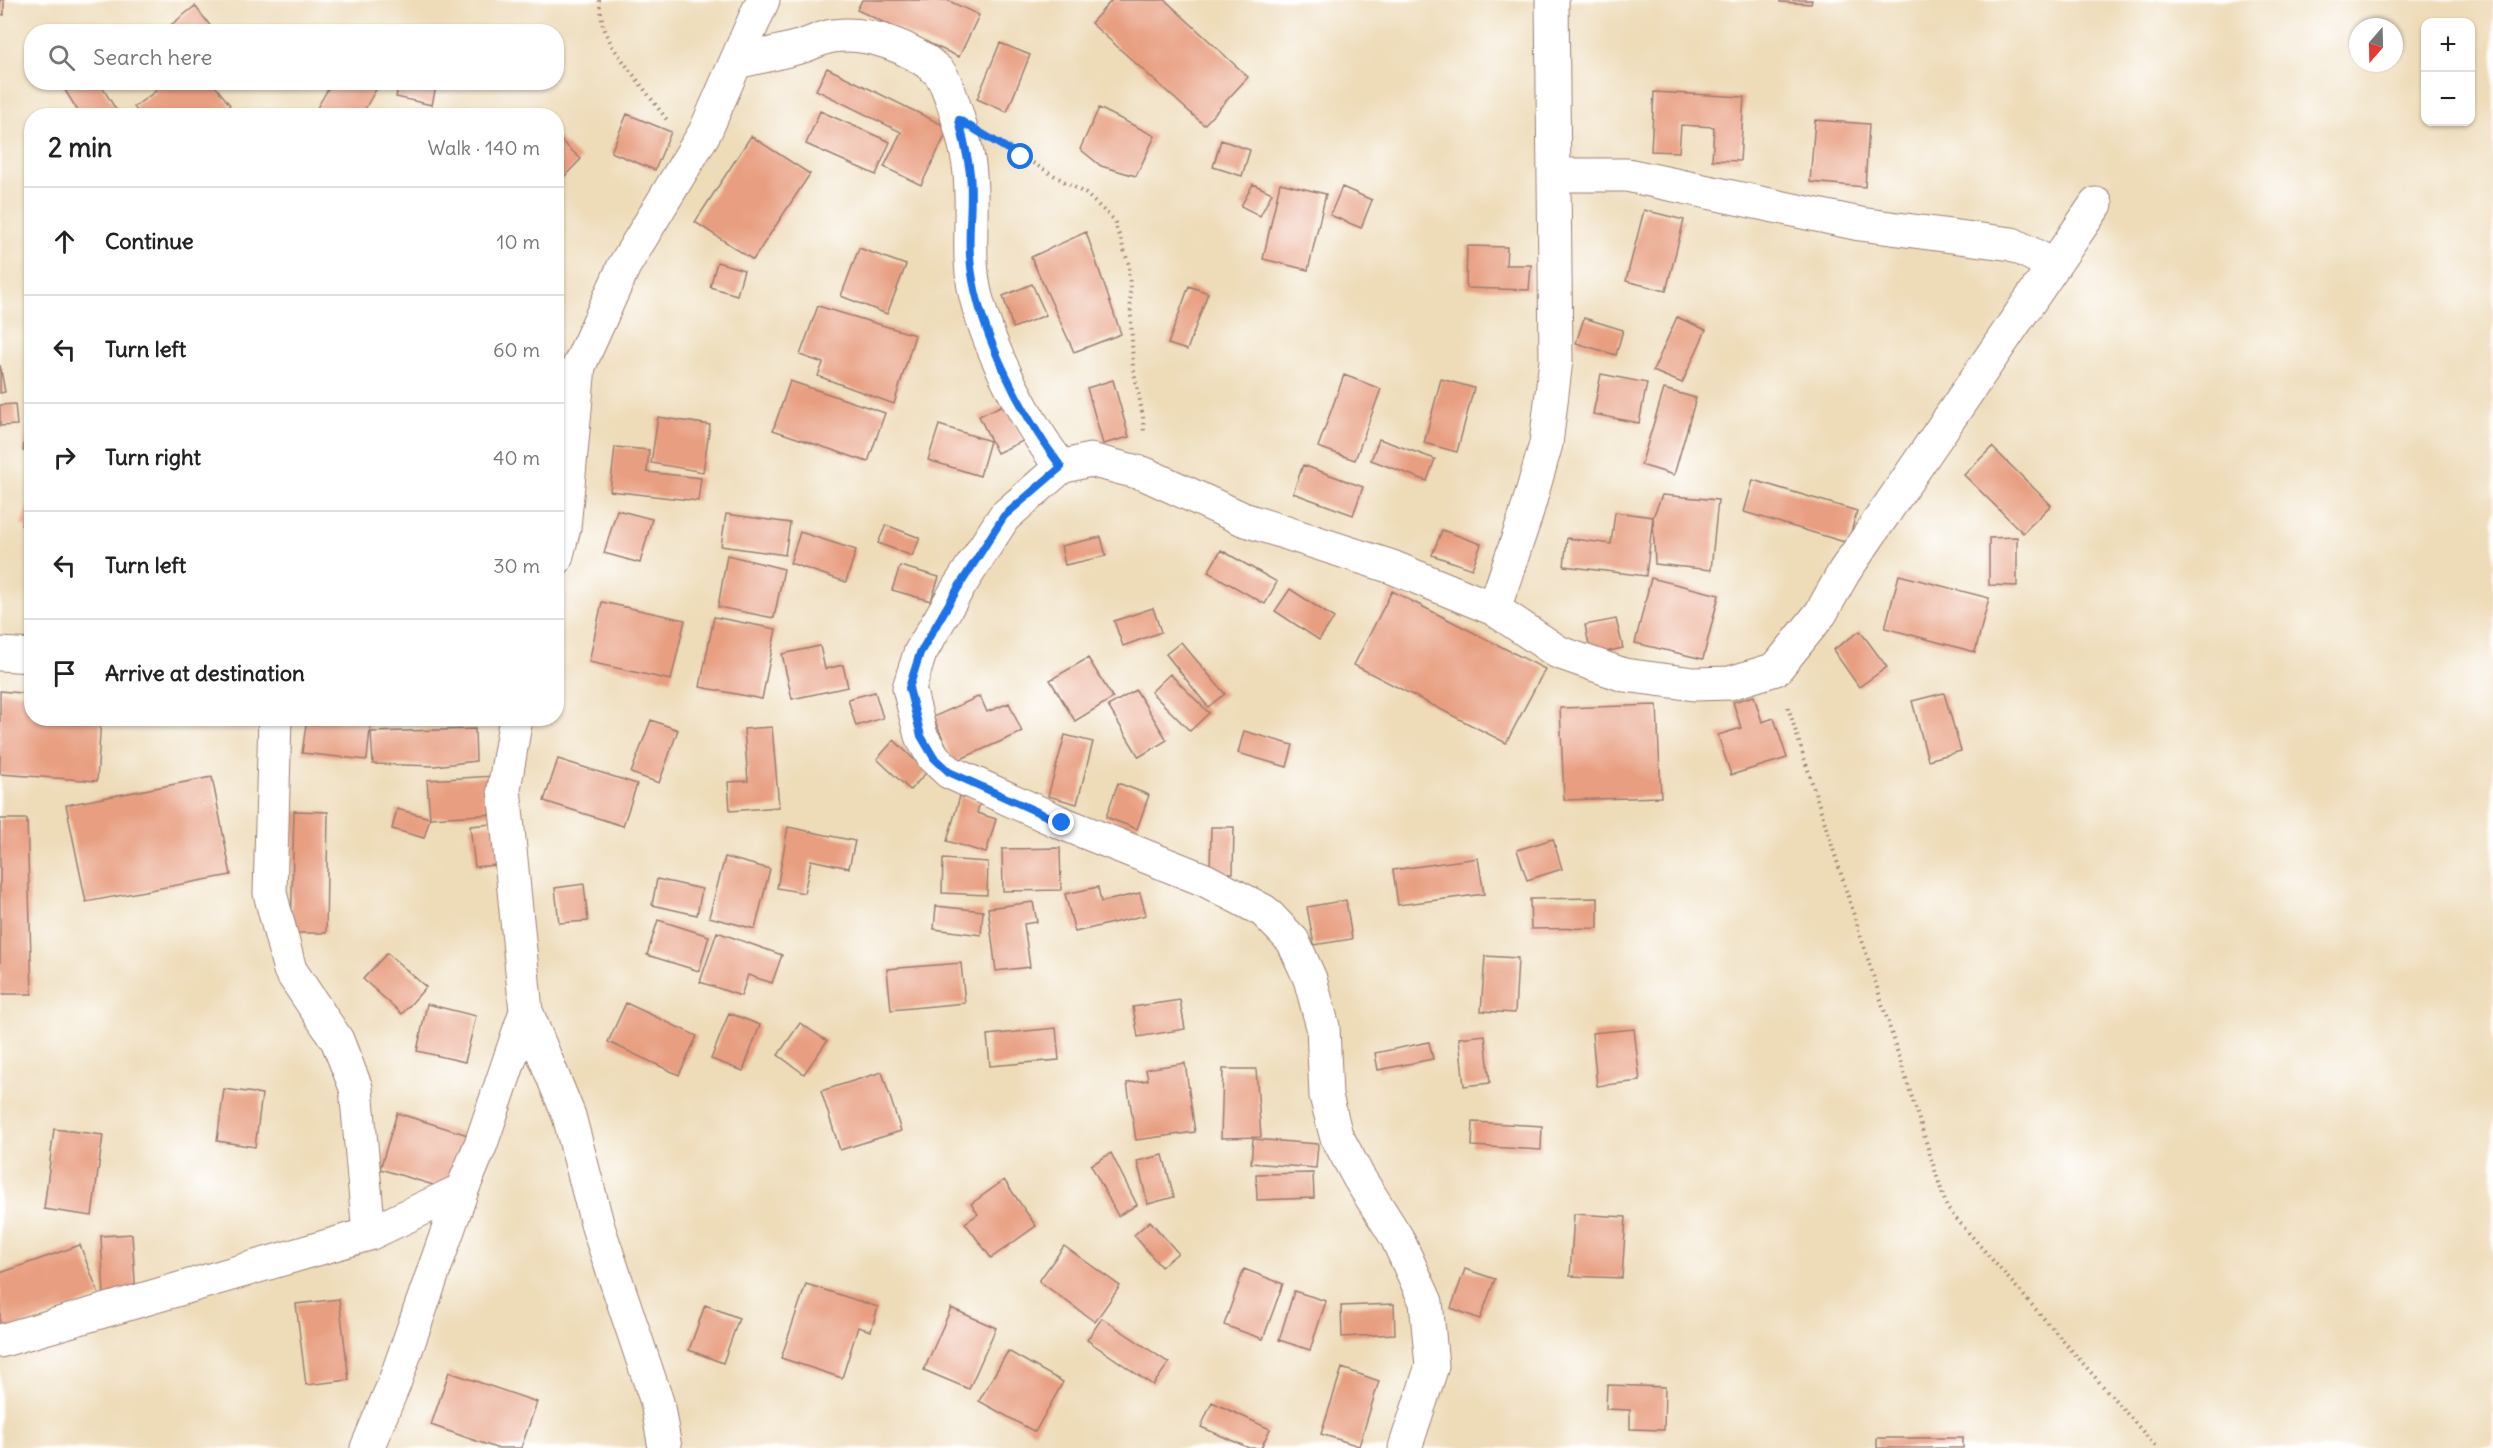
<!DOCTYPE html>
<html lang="en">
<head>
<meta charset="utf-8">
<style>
	:root { --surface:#fff; --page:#f6f6f6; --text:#222; --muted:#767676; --line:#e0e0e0 }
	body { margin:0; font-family:Delius,sans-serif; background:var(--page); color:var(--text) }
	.controls { position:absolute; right:18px; top:18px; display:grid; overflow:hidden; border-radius:12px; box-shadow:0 2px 4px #0004 }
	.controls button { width:54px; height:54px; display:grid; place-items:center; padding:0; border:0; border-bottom:2px solid var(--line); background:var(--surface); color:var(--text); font:30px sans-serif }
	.compass { position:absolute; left:2349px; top:18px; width:54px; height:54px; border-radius:50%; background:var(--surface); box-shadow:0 2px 4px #0004; rotate:200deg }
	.stop { position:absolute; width:18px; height:18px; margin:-14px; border:4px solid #1a73e8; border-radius:50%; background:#fff }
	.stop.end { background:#1a73e8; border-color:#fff; box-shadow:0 2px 6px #0008 }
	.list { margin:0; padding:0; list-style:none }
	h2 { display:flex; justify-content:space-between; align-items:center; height:78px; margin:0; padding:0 24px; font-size:26px }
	h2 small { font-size:20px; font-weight:400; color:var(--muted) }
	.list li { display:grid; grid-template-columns:39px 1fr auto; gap:18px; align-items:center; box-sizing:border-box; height:108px; padding:0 24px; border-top:2px solid var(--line) }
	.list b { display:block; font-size:22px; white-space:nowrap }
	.list em { font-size:20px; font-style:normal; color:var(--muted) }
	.icon { flex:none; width:33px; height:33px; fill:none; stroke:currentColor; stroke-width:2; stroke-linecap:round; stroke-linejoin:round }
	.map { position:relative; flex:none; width:2493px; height:1448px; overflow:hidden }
	.search { position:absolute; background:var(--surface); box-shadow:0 2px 4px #0004; left:24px; top:24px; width:540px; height:66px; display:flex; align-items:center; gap:15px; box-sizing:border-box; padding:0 21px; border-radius:24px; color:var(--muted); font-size:22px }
	.panel { position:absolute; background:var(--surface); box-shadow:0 2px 4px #0004; left:24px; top:108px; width:540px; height:618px; border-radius:24px }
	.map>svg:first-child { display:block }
</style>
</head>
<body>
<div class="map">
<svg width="2493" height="1448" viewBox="0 0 2493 1448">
	<rect width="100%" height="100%" fill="#fff"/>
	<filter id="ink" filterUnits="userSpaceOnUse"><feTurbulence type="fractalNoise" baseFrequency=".0167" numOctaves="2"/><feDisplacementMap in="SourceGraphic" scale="12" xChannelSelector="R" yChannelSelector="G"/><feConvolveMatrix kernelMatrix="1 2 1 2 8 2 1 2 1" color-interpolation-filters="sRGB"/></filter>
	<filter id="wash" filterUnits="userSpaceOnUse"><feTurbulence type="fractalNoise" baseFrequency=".008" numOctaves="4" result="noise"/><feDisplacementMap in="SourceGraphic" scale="24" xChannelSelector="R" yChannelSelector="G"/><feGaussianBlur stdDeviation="1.35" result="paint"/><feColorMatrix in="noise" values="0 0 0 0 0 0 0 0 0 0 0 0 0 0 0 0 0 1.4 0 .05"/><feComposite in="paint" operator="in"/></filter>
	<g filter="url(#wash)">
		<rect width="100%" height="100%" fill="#eedcb9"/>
		<g id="blocks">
			<path fill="#e89e80" d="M0,0H4V15L0,14Z
				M862,0H947L979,15L959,57L857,10Z
				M1112,0H1165L1248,77L1204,125L1091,23Z
				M1780,0H1812L1811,4L1780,2Z
				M195,6L215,32H162Z
				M1000,43L1030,55L1007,112L977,99Z
				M827,68L949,128L921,185L884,167L901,132L816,90Z
				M60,82H99L120,116H81Z
				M150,82H212L230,105L217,116H141L134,107L156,91Z
				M332,82H380L361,116H330L317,108Z
				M399,82H437L432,105L396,97Z
				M1654,92L1744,97L1740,161L1712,160L1714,127L1681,125L1679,152L1651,151Z
				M1099,108L1155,136L1136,176L1101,166L1080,149Z
				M820,111L890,142L876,175L806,144Z
				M627,114L671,132L655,170L611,152Z
				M1815,120L1869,124L1865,187L1810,182Z
				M556,136L581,159L556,185Z
				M751,136L810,174L753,260L695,222Z
				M1221,140L1250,150L1242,176L1213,167Z
				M1280,183L1326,194L1308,270L1263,259Z
				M1253,184L1272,193L1260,216L1241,206Z
				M1342,187L1372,200L1361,228L1330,215Z
				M1644,210L1684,220L1666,291L1626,281Z
				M1086,232L1121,334L1074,352L1031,257Z
				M1467,246L1507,247L1506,265H1531L1529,290L1466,288Z
				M859,248L906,265L887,314L841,296Z
				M717,262L744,270L737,295L710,287Z
				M1032,284L1046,315L1013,328L1003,296Z
				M1189,286L1208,293L1187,350L1168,344Z
				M818,306L915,335L894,404L818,376L823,363L800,355Z
				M1677,317L1706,330L1682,383L1653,371Z
				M1584,318L1623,330L1616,355L1576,343Z
				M0,365L5,392L0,393Z
				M1601,374L1647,383L1639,423L1593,414Z
				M1344,375L1381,389L1355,460L1318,447Z
				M1441,379L1474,388L1457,452L1424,443Z
				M1113,380L1129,437L1103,444L1087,388Z
				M790,381L885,413L868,462L773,430Z
				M1664,389L1696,398L1674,475L1641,465Z
				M30,396L32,397V452L23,451Z
				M15,404L17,425L0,426V405Z
				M1005,404L1023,441L997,453L979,416Z
				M658,417L710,425L703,472L651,463Z
				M939,425L990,441L980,476L928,460Z
				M1379,439L1435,459L1427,481L1371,460Z
				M615,447L649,450L647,472L701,478L698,501L610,491Z
				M1992,447L2051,505L2023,533L1964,475Z
				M1303,465L1363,487L1353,515L1293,493Z
				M1753,480L1857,511L1848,543L1744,512Z
				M1662,495L1718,500L1711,570L1655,564L1653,517Z
				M31,496H32V529L21,525Z
				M617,510L652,519L640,563L604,553Z
				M1615,512L1653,517L1646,576L1564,566L1567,538L1611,544Z
				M726,514L790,523L785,555L721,546Z
				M886,525L920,538L912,556L878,543Z
				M1442,530L1481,544L1472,569L1432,555Z
				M800,532L856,550L846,582L790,563Z
				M1101,537L1106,556L1065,565L1061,546Z
				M2017,537V586L1989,585V538Z
				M1221,550L1277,582L1265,604L1208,572Z
				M727,555L784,569L774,618L718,607Z
				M900,566L939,577L931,601L892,590Z
				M1899,575L1989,598L1975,652L1885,628Z
				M1651,578L1719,595L1703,659L1635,643Z
				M1290,589L1334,618L1319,640L1275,611Z
				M1392,591L1545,669L1506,743L1354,665Z
				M602,602L685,620L671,680L589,662Z
				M1153,608L1161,632L1123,646L1114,621Z
				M714,617L776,629L762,699L700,687Z
				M1616,619L1623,648L1591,655L1585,625Z
				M1860,631L1887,667L1859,687L1833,650Z
				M1181,642L1225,694L1208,707L1166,654Z
				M820,646L825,669L843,665L848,687L792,699L782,654Z
				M1088,658L1113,698L1075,721L1050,680Z
				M1170,674L1209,713L1190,731L1151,692Z
				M1136,690L1167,740L1139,757L1108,706Z
				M0,691L32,694V718H101L97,781L0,774Z
				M875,692L883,718L856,726L848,699Z
				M1944,693L1961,751L1928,760L1912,701Z
				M980,696L987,712L1009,703L1022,732L954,762L933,717Z
				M1754,696L1762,722L1774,718L1787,758L1731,775L1718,735L1741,728L1733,702Z
				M1657,705L1661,797L1564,800L1560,708Z
				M307,718H371L367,760L302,753Z
				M651,720L678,730L659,783L631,773Z
				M772,727L779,807L730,811L728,782L748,781L744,729Z
				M475,729L476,761L435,766L373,764L371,732Z
				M1244,731L1293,745L1287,767L1238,753Z
				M1065,735L1093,742L1077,804L1048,796Z
				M894,740L927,772L910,790L877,759Z
				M558,759L637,784L623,826L544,801Z
				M495,776L498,814L430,818L427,780Z
				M212,777L231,875L86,902L66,805Z
				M1118,783L1149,795L1137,829L1106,817Z
				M960,796L980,802L977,813L996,819L986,853L947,841Z
				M397,809L430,818L424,838L392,829Z
				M294,811L328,812L326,933H291Z
				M0,819H27L32,994H0Z
				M503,823L506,864L475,867L470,826Z
				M788,827L855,841L849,868L811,860L804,893L777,888Z
				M1211,827H1234L1233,873L1210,872Z
				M1553,839L1562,869L1527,880L1517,850Z
				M1060,848L1061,890L1003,891L1002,849Z
				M725,857L770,869L755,929L709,917Z
				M1478,858L1484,894L1398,905L1393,870Z
				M943,859L988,862L987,895L942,893Z
				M657,879L702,889L697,915L652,905Z
				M584,884L588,921L559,923L555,888Z
				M1098,887L1101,902L1140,893L1146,915L1075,932L1065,894Z
				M1598,898V928L1531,929L1530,899Z
				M1346,900L1352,939L1314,945L1307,907Z
				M1033,902L1037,922L1024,924L1030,967L996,971L988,908Z
				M936,906L983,911L981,935L934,929Z
				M658,920L709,936L699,971L647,955Z
				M717,932L782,955L772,983L748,975L741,996L700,982Z
				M387,953L426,987L402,1014L363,979Z
				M1485,956L1518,958L1515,1013L1481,1011Z
				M961,963L965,1003L891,1010L887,969Z
				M1180,1000L1185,1029L1138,1037L1133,1007Z
				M626,1003L697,1036L679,1075L608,1042Z
				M427,1004L476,1016L465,1062L417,1051Z
				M729,1013L760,1025L743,1071L711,1059Z
				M800,1023L827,1041L804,1074L778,1055Z
				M1056,1028L1059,1060L990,1066L987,1035Z
				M1634,1029L1640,1081L1597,1086L1592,1033Z
				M1485,1035L1490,1083L1464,1086L1459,1038Z
				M1429,1042L1433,1059L1378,1070L1375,1053Z
				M1185,1063L1195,1132L1136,1140L1127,1083L1148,1080L1146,1069Z
				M1223,1069H1256L1261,1137L1221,1138Z
				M882,1072L901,1131L840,1150L821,1091Z
				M224,1089L262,1094L255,1147L217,1141Z
				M397,1113L468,1135L450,1190L380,1169Z
				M1473,1122L1542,1126L1541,1150L1472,1146Z
				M54,1129L103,1135L92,1216L44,1209Z
				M1253,1139L1318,1144L1316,1168L1251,1163Z
				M1111,1153L1137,1205L1118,1216L1091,1165Z
				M1163,1155L1174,1197L1148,1204L1137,1161Z
				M1313,1173L1314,1198L1257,1200L1256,1174Z
				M1004,1180L1036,1226L991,1258L965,1223L978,1214L971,1204Z
				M1574,1214L1626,1217L1622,1278L1570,1276Z
				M1150,1221L1178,1253L1161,1267L1134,1235Z
				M132,1234L136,1297L104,1299L101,1236Z
				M80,1245L100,1297L0,1333V1273Z
				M1064,1246L1120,1286L1095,1322L1039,1281Z
				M1244,1269L1283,1284L1263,1339L1224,1325Z
				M1465,1269L1495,1279L1480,1319L1451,1308Z
				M806,1284L878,1307L871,1331L858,1327L842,1378L781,1358Z
				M1294,1291L1326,1301L1310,1350L1279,1340Z
				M339,1299L349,1380L306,1385L296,1304Z
				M1394,1304L1395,1334L1342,1337L1341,1306Z
				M705,1305L739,1318L723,1363L689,1350Z
				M951,1308L996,1328L969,1389L924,1370Z
				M1102,1318L1169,1363L1153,1385L1087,1340Z
				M1008,1351L1063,1382L1035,1432L979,1401Z
				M1342,1368L1379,1381L1359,1446L1321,1434Z
				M449,1372L537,1402L521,1448H496L431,1425Z
				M1607,1385L1665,1387L1664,1430L1630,1429V1410L1606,1409Z
				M1212,1402L1270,1429L1261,1448H1249L1201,1427Z
				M1877,1438H1963V1448H1877Z"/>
		</g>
	</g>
	<g filter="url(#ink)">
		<use href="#blocks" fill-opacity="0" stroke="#9c7e72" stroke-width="1.5"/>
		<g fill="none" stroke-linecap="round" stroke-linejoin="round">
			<defs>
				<path id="minor" d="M737,62C759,57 781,52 803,46C813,43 823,37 833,36C868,31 912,47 938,71C951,84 969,155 970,175C974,216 966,257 976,297C991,354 1026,421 1061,467
					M1555,175H1627L1860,224L2012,244L2053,265
					M556,559L564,528L579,366L624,266L705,132L763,0
					M1494,609L1525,518L1546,444L1556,360L1552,0
					M0,654L32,656
					M275,718L270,893L290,970L337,1040L356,1088L369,1234
					M526,1011L569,1116L598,1227L657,1402L665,1448
					M0,1341L369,1234L462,1190
					M367,1448L394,1384L462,1190L481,1144L526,1011L504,789L516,718
					M1405,1448L1432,1366L1426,1302L1397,1238L1359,1178L1336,1135L1326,1096L1323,1027L1310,979L1293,941L1264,911L1205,880L1062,823L949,772L934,758L921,736L909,688L920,653L958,588L1004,517L1061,467L1090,460L1145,474L1243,519L1392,567L1494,609L1558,652L1624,675L1694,684L1730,683L1776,669L1821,613L1844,572L2096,204"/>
			</defs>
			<use href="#minor" stroke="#9c7e72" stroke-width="35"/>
			<path stroke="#9c7e72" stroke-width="4" stroke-dasharray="1.5 4.5" stroke-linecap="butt" d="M599,0L603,26L612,46L667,120
				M1007,148L1086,194L1114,220L1129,265L1133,367L1143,416L1144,433
				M1788,707L1947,1208L2157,1448"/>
			<use href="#minor" stroke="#fff" stroke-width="33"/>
		</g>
	</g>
	<g fill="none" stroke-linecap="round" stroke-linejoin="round" filter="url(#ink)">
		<path stroke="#1a73e8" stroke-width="8" d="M1021,157L959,120C963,138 968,156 970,174C973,201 968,229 970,256C974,323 1021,414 1061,467L1004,516L958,588L920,653L909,688L921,736L934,758L949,772L1062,823"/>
	</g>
</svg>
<div class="controls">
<button>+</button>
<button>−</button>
</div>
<svg class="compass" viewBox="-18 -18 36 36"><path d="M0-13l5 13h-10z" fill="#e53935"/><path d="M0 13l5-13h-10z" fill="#767676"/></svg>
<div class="stop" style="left:1021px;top:157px"></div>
<div class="stop end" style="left:1062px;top:823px"></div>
<div class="search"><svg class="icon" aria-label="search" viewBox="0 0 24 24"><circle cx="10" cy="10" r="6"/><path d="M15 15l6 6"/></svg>Search here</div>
<section class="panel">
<h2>2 min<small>Walk · 140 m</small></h2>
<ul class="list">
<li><svg class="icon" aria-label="ahead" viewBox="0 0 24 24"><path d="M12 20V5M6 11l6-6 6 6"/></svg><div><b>Continue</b></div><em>10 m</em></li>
<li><svg class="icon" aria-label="left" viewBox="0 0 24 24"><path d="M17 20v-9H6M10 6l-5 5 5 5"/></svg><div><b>Turn left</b></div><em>60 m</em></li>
<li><svg class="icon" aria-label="right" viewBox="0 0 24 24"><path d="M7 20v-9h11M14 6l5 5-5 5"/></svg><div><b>Turn right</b></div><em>40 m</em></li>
<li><svg class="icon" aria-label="left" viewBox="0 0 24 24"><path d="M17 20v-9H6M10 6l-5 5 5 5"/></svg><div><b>Turn left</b></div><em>30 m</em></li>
<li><svg class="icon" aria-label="arrive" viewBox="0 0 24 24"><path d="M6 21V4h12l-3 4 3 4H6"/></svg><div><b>Arrive at destination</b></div></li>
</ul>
</section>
</div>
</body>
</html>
